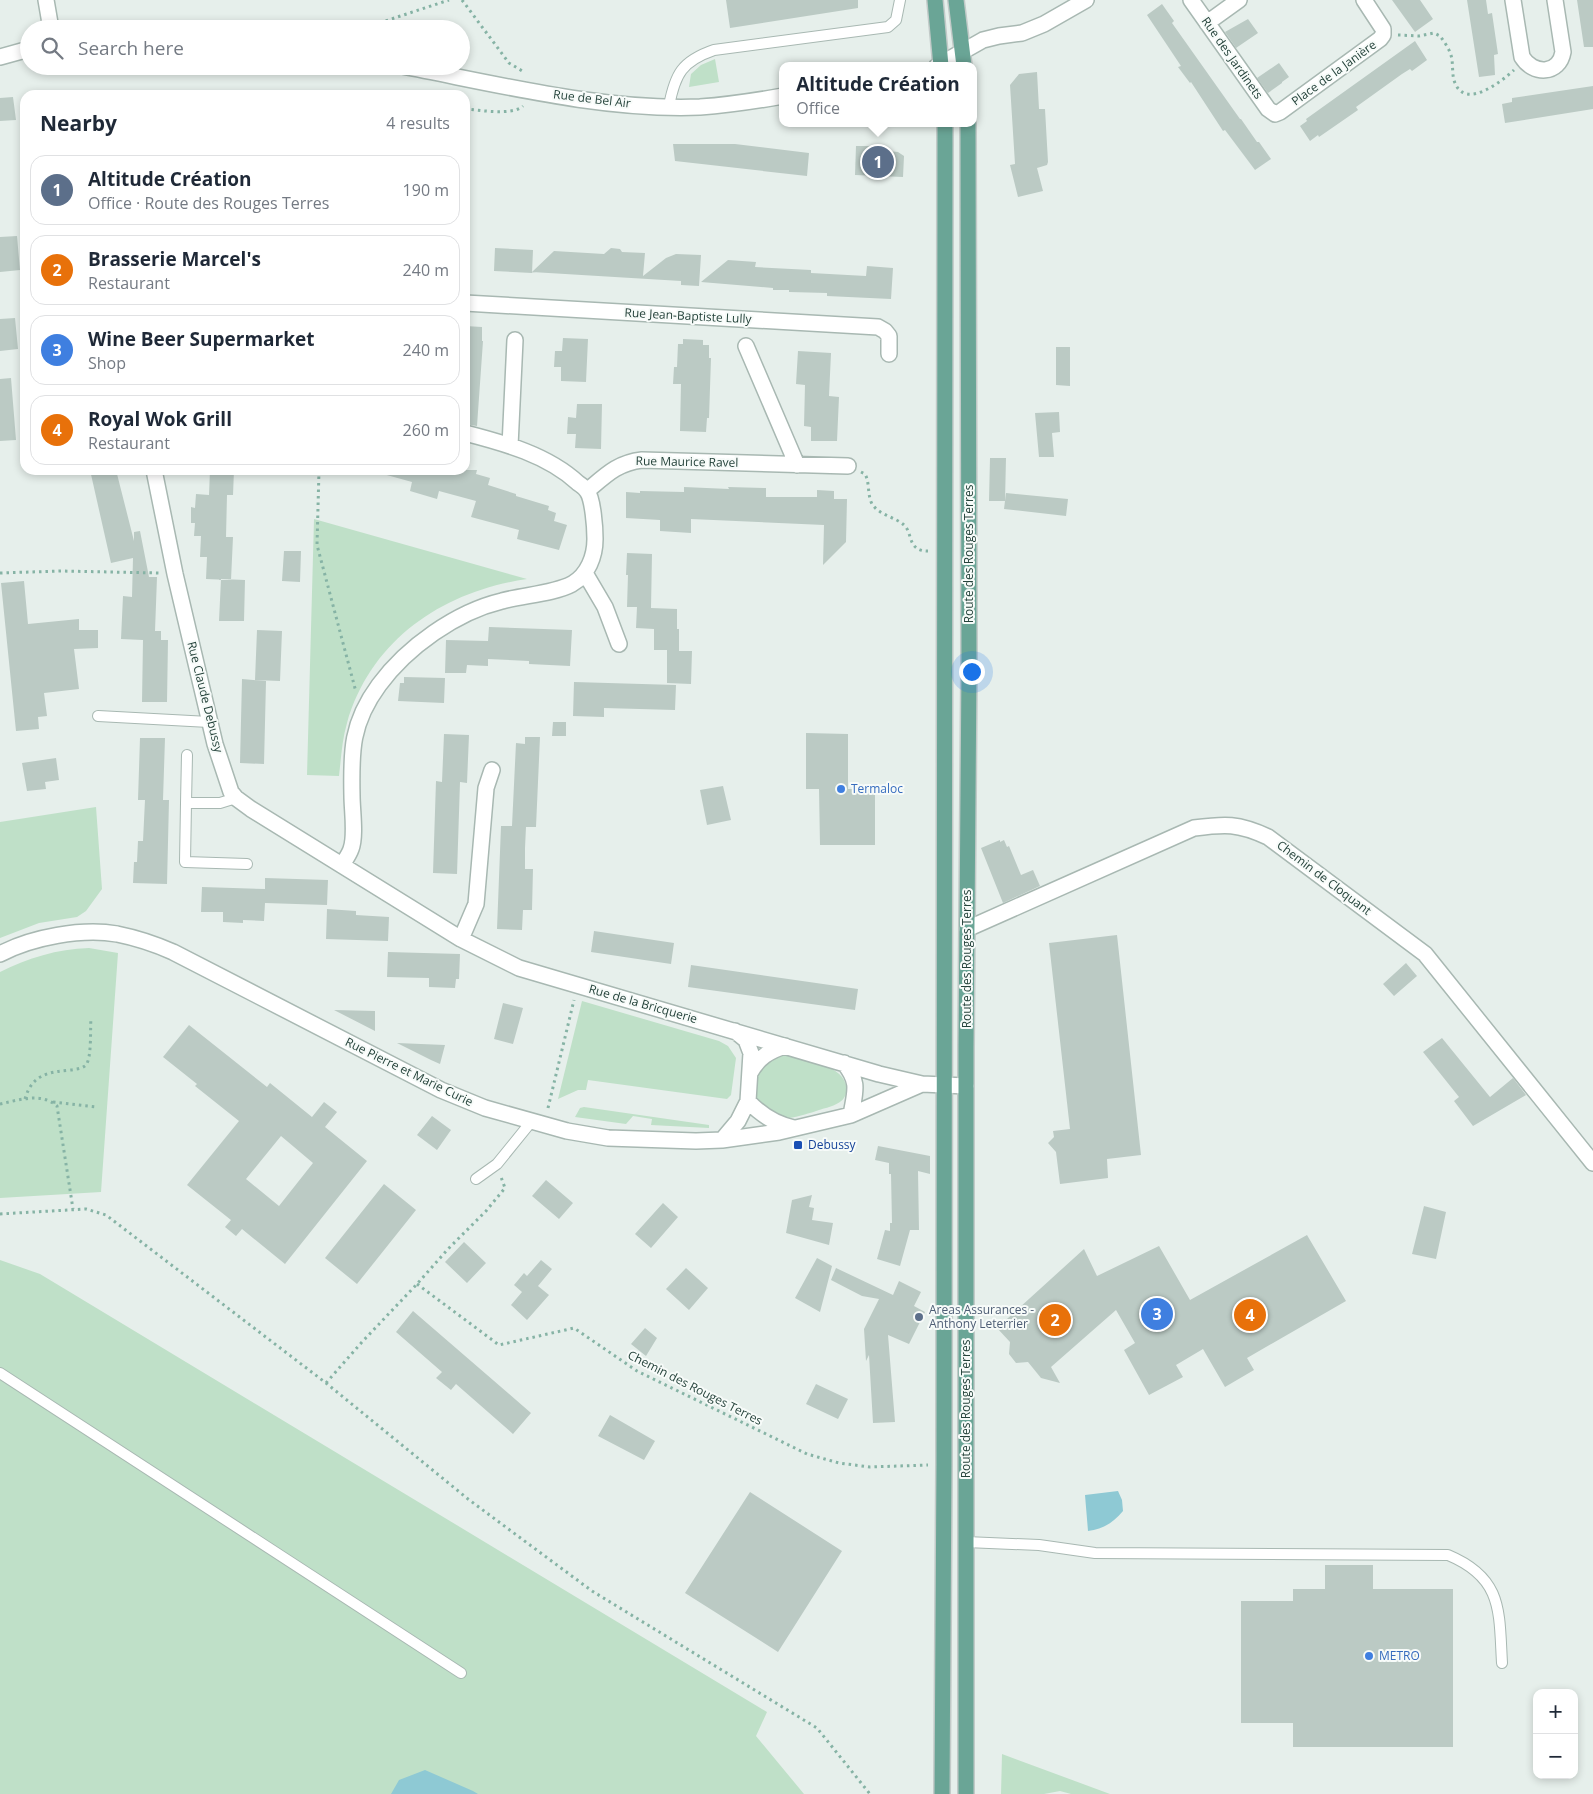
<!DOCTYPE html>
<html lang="en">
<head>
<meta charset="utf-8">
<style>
	:root { --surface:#fff; --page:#f2f2f3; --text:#1f2937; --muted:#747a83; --line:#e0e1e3; --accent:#7f5249 }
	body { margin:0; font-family:"Open Sans",sans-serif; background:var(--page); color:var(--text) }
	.controls { position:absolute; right:15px; bottom:15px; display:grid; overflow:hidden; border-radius:10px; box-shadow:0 2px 8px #0003 }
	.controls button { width:45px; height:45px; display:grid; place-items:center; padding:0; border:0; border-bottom:1px solid var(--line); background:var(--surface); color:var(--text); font:25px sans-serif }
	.you { position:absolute; left:971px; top:671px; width:18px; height:18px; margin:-12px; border:4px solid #fff; border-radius:50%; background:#1a73e8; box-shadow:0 0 0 8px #1a73e833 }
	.badge { display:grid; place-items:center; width:32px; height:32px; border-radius:50%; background:var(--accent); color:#fff; font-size:16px; font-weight:700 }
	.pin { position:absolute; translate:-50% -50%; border:2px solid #fff; box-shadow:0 1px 5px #0006 }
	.popup { position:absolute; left:779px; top:62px; width:198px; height:65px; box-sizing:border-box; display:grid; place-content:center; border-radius:10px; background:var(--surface); filter:drop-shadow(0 1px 4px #0005); font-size:16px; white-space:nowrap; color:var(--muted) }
	.popup b { font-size:19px; color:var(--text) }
	.popup::after { content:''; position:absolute; left:50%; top:100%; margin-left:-10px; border:10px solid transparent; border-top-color:var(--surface) }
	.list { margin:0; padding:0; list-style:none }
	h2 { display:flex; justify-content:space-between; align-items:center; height:65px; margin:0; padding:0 20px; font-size:21px }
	h2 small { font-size:16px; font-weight:400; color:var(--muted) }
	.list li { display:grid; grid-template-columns:32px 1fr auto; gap:15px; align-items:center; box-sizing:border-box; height:70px; margin:0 10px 10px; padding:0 10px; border:1px solid var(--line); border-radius:15px }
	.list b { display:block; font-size:19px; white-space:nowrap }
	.list p { margin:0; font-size:16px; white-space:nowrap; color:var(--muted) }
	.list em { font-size:16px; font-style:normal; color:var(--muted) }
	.icon { flex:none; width:28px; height:28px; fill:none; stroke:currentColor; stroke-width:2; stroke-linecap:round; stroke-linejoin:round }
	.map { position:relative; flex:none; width:1593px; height:1794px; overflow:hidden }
	.search { position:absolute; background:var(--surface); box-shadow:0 2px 8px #0003; left:20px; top:20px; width:450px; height:55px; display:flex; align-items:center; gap:12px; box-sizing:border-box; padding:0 18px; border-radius:28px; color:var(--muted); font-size:19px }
	.panel { position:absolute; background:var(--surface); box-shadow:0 2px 8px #0003; left:20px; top:90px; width:450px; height:385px; border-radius:15px }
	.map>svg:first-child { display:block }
</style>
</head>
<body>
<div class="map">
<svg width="1593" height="1794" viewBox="0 0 1593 1794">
	<rect width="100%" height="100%" fill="#e6efeb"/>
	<path fill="#bfe0c8" d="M715,59L719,82L689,87L691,74L701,65Z
		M314,519L527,579C444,591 371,639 347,723C342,740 341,759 339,776L307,775Z
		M96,807L102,889L86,911L77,917L39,923L0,938V822Z
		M89,948L118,953L101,1192L0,1198V972C28,958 57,949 89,948Z
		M582,1001L719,1041L728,1046L736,1058L731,1095L727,1099L588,1080L586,1090H578L558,1099Z
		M784,1054C804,1060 851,1065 846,1093C844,1104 829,1107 819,1110C810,1113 798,1117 789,1118C778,1118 758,1107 755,1096C752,1087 759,1067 766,1060C771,1057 779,1056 784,1054Z
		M584,1107L709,1125V1128L651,1125L652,1119L633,1116L626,1124L575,1117L580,1108Z
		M0,1260L40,1274L767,1712L756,1736L804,1794H0Z
		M1002,1754L1110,1794H1071L1060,1791L1044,1794H1001Z"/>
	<path fill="#8ec9d4" d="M1118,1491L1122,1500L1123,1511C1113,1523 1103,1529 1088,1531L1085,1495Z
		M425,1770L473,1791L478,1794H391L399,1780Z"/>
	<path fill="#bbcac4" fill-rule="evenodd" d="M726,0H858V8L730,28Z
		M1392,0H1420L1433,19L1415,32Z
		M1467,0H1486L1488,14L1492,13L1498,54L1494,55L1495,75L1479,77Z
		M1577,0H1593V47H1584Z
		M1162,4L1174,21L1172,23L1240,119H1241L1257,142H1259L1271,159L1255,170L1225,130L1223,131L1191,82L1190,83L1178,67L1181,66L1147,15Z
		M1248,19L1258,33L1236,48L1225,32Z
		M1415,41L1427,60L1412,71L1410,69L1402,74L1356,107L1358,110L1319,137L1318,135L1310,141L1300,126L1307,121L1306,119Z
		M1279,63L1289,77L1282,82V83L1268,93L1257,78Z
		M1037,72L1039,109H1045L1048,162L1047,165L1037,168L1043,191L1018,197L1010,165L1015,164L1010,85L1019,74Z
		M1593,86V109L1505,123L1502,104L1512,102V98Z
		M13,97L16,120L0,121V98Z
		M673,144H735L809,153L807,176L675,161Z
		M856,146H879L878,150L898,152L904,156L903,177L855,175Z
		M17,236L20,270L0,272V237Z
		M495,248L533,250L532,273L494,271Z
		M611,248L620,249L622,252L645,253L643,276L666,258L676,254L701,255L699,286L681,285V281L532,272L554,251L604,254Z
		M728,260L756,262L755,267L811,270V273L866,276L867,266L893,268L891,299L827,296V293L789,292V290H773V288L701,282Z
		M15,318L18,349L0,351V319Z
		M465,326L482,327V341H483L477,426L465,424Z
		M563,338L588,339L586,382L561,381V367H554L555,351H562Z
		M683,339L703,340V345H709V358H711L709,418H707L706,432L680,431L681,384H673L674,367H677L678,344H683Z
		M1056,347H1070V386L1056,385Z
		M798,351L831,353L829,396L839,397L837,441H811V427L804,426L805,385L796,384Z
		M11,378L16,440L0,441V379Z
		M577,404H602L601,449L575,448L576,434H567L568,417L576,418Z
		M1059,412L1060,432L1052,433L1054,457H1039L1035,413Z
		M990,458H1006L1005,501H989Z
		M90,470H116L134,541V532L140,531L149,577H157L155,631H161V640H168L167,702H142L143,640L121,639L123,596L132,597L133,558L111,563Z
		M210,470H234L233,495H227L226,537H233L231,580L206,579L207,557H200L201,536H194L195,523H191V507L195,508L196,494L209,495Z
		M384,470H477L476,474L490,478L488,485L516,494V496L549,506L548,510L556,513L554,521L567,525L559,550L517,539L519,530L471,517L476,501L439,491L437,499L410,491L412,482L383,474Z
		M684,487L729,489L728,487L766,488V497H817V490L834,491V499H847L846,542L823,565L824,525L691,519V533L660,531V520L626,518V492L640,493V491L684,492Z
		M1006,493L1068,499L1066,516L1004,509Z
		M284,551H301L300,582L282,581Z
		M627,553L652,554L651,608L677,609V629H679V651H692L691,684L667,683V650H654V629L636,628L637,607H627L628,575H626Z
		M221,579L245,580L244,621H219Z
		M24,581L28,624L79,619V630H98V648L74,649L79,689L44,693L47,716L38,717L39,729L16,731L1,583Z
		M489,627L572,630L570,666L529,664V661L488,659V666L467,665L466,673H445L446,640L488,641Z
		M257,630L282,631L280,681L255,680Z
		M404,677L445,678L444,703L398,701L400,683H404Z
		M242,679L266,681L264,764L240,763Z
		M574,682L676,685L675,710L604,708V717L573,716Z
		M553,722H566V736H552Z
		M806,733L848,734V789H875V845H820L819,789H806Z
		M444,734L469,735L467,783L460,782L457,874L433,873L436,781L442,782Z
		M525,737H540L536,827H526L525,848V869H533L532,910H523L522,930L497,929L501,826H512L516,743L525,744Z
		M140,738H165L163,800H169L167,884L133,883L134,862H137L138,841H143L145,800H138Z
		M56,758L59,780L45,782L46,789L27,791L22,763Z
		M723,786L731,820L707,825L700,790Z
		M1000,840V842L1004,840L1007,847L1009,846L1021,875L1033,870L1040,886L1003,903L981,848Z
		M265,878L328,880L327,905L265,903L264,921L243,920V923L223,922V912H201L202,887L265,889Z
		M327,909L356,911V915L389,917L388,941L326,939Z
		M594,931L674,943L671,964L591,952Z
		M1117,935L1141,1155L1107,1159L1108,1178L1060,1184L1056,1152L1048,1143L1054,1137L1053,1131L1070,1129L1049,943Z
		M388,952L460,954L459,979H456L455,988L429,987V978L387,977Z
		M1406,963L1417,976L1394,996L1383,984Z
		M691,965L858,989L855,1010L688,987Z
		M503,1003L523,1008L513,1044L494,1039Z
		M334,1010L375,1011V1031Z
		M189,1025L267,1087L270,1083L312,1117L324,1102L337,1112L325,1127L367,1161L285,1264L242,1229L236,1236L225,1227L231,1220L187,1185L239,1121L195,1086L197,1084L163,1057ZM281,1136L313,1163L279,1206L246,1179Z
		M1442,1038L1490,1097L1513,1078L1526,1095L1473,1126L1454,1101L1459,1097L1423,1052Z
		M397,1043L445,1045L440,1064L431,1060Z
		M432,1116L451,1130L437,1150L417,1135Z
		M878,1146L930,1156V1174L918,1171L919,1230H910L900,1266L877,1259L885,1230L890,1231V1223H892L891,1174H889V1163L875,1160Z
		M546,1180L573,1203L559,1219L532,1196Z
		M384,1184L416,1210L357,1284L325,1258Z
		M812,1195L809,1207L814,1208L812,1220L833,1223L829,1245L786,1233L792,1200Z
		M663,1203L678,1217L651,1248L635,1234Z
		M1424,1206L1446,1212L1436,1259L1412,1254Z
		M1307,1235L1346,1301L1247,1358L1254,1370L1225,1387L1203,1349L1176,1365L1183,1377L1149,1395L1124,1350L1135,1343L1116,1310L1051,1367L1060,1383L1041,1378L1028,1362L1016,1363L1009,1354L1010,1342L997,1328L1084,1249L1097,1276L1159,1246L1190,1300Z
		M464,1242L486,1263L467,1283L445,1262Z
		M817,1258L832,1266L820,1312L795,1298Z
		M541,1260L552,1269L538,1286L549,1295L527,1320L511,1305L522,1292L514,1285L524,1273L527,1276Z
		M686,1268L708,1288L689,1310L666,1289Z
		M836,1268L893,1295L899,1281L921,1292L914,1306L925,1312L909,1344L888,1335L895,1422L873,1423L869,1355L866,1361L864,1329L879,1299L862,1296L831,1280Z
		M413,1311L531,1413L513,1434L456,1384L451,1390L436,1378L442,1372L396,1332Z
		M645,1328L657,1338L646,1356L631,1344Z
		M816,1384L848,1399L838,1419L806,1404Z
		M610,1415L655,1441L644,1460L598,1436Z
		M750,1492L842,1551L778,1652L685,1593Z
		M1325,1565H1373V1589H1453V1747H1293V1723H1241V1601H1293V1589H1325Z"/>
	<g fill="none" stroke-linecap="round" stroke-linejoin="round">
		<defs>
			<path id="lane" d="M669,106C675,74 682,61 714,50L888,27L896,20L900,0
				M98,716L209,722
				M187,755L186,803H220L236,798
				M186,803L185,862L247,864
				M476,1179L497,1164L531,1122
				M0,1373L461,1673
				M966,1542L1039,1545L1095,1553L1448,1555C1503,1578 1499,1611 1502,1663"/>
			<path id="street" d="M46,0L51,29
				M1191,0L1268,109L1275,114L1280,112L1380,39L1383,35V29L1364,0
				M1513,0L1522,57C1533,75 1559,75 1563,52L1555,0
				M1207,23L1239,0
				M0,57L29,49
				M402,66C497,84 603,111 700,107C728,105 755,101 783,96
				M937,66L983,40L999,36L1022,33L1044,24L1086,0
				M465,303L878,327L885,331L889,336V354
				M746,346L797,465
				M510,446L515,340
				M154,470L175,574L215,744L231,792L236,798L251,809L461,939L519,968L879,1074L922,1084L966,1086
				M587,491C606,475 617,463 642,460L848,466
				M585,573L605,607L619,644
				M342,865C345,860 349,855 351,849C356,836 352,810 352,796C351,751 351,723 379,685C407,647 456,612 502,601C523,595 553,594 572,584C588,575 595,556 595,539C595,528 593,499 587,491C585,488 581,485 578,483C548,455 504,443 465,433
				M967,929L1194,828C1225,824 1238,823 1268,837L1425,954L1593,1163
				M461,939L476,904L486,788L492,770
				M0,954C32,937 82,928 117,934C137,938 155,944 173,952L441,1090L485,1108L567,1131L608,1138L696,1141L722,1140L779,1132L851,1115L922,1084
				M844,1063C860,1083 855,1091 851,1115
				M750,1073C758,1058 769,1051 785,1046
				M748,1101C761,1115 775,1124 794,1128
				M722,1140L738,1121L748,1101L751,1053L746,1040L735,1031"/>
			<path id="primary" d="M935,0L941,66
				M956,0L964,66
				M942,1794L944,1464L945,123
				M966,1794V1047L969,670L968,123"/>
		</defs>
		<use href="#lane" stroke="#a8b8b2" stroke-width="12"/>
		<use href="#street" stroke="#a8b8b2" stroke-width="18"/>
		<use href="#primary" stroke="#c2cac8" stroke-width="18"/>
		<path stroke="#86b3a5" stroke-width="3" stroke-dasharray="2.5 4" stroke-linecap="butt" d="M462,0L509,63L524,72
			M361,29L449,0
			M1398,35L1419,36L1434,33L1440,36C1445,43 1451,51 1452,60C1453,68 1452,76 1455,83C1466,110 1502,81 1514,70
			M311,95L315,92L331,95
			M465,109C480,110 512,116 523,106
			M319,470L317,545L356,692
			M861,472L865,474C870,483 867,494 872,504C879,515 895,517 904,525C913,533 907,551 928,551
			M0,573L61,571L160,573
			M25,1099C32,1074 49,1072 71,1070C76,1069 82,1069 86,1065C92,1057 90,1028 91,1018
			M53,1102L97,1107
			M0,1104C19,1100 41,1092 57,1106L73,1209
			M548,1108L574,1000
			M0,1214L86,1209L106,1215L326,1383L468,1499L592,1591L817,1728L870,1794
			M417,1284L499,1345L574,1328L637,1371L807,1454L839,1463L870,1467L928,1465
			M326,1383L362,1342L417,1284L448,1249L486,1211L505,1188L501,1177"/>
		<use href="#lane" stroke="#fff" stroke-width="10"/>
		<use href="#street" stroke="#fff" stroke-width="15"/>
		<use href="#primary" stroke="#6aa596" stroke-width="15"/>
	</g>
	<g fill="#3f7fe0" stroke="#f7fbf9" stroke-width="2">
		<circle cx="841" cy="789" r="5"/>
		<circle cx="1369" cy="1656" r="5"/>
	</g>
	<rect fill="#1a4fb4" stroke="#f7fbf9" stroke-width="2" x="793" y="1140" width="10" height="10" rx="2.5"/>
	<circle fill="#5c6f8a" stroke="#f7fbf9" stroke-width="2" cx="919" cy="1317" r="5"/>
	<g text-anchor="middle" stroke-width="4" stroke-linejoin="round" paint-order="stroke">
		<g font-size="12" fill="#24423a" stroke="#f7fbf9">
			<text transform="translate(1232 58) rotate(55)" y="4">Rue des Jardinets</text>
			<text transform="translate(1334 73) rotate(-36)" y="4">Place de la Janière</text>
			<text transform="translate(592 99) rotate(7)" y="4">Rue de Bel Air</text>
			<text transform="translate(688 316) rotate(3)" y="4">Rue Jean-Baptiste Lully</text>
			<text transform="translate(687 462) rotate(1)" y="4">Rue Maurice Ravel</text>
			<text transform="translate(969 554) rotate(-90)" y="4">Route des Rouges Terres</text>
			<text transform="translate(205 697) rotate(76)" y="4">Rue Claude Debussy</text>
			<text transform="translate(1324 878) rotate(37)" y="4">Chemin de Cloquant</text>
			<text transform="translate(967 959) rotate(-90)" y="4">Route des Rouges Terres</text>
			<text transform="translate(643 1004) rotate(16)" y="4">Rue de la Bricquerie</text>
			<text transform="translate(409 1072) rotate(26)" y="4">Rue Pierre et Marie Curie</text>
			<text transform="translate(695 1388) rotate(27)" y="4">Chemin des Rouges Terres</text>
			<text transform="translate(966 1409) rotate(-90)" y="4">Route des Rouges Terres</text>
		</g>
		<g font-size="12" fill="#366cbe" stroke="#f7fbf9" text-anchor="start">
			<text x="851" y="793">Termaloc</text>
			<text x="1379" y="1660">METRO</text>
		</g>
		<g font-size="12" fill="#164399" stroke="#f7fbf9" text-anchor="start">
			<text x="808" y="1149">Debussy</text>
		</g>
		<g font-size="12" fill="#4e5e75" stroke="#f7fbf9" text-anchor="start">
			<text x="929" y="1314">Areas Assurances -<tspan x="929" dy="14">Anthony Leterrier</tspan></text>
		</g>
	</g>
</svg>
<div class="controls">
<button>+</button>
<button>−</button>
</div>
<div class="you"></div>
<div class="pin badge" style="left:878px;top:162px;background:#5c6f8a">1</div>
<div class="popup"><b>Altitude Création</b>Office</div>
<div class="pin badge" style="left:1055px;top:1320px;background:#e8710a">2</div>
<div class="pin badge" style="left:1157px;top:1314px;background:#3f7fe0">3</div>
<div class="pin badge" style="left:1250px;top:1315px;background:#e8710a">4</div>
<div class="search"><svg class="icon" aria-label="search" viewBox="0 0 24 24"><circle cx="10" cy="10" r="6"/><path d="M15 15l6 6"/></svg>Search here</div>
<section class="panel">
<h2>Nearby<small>4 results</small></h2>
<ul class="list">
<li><span class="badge" style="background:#5c6f8a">1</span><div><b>Altitude Création</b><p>Office · Route des Rouges Terres</p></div><em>190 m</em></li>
<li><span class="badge" style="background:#e8710a">2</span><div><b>Brasserie Marcel's</b><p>Restaurant</p></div><em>240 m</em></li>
<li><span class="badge" style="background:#3f7fe0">3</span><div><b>Wine Beer Supermarket</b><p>Shop</p></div><em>240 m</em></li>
<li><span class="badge" style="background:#e8710a">4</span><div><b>Royal Wok Grill</b><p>Restaurant</p></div><em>260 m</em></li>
</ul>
</section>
</div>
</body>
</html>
